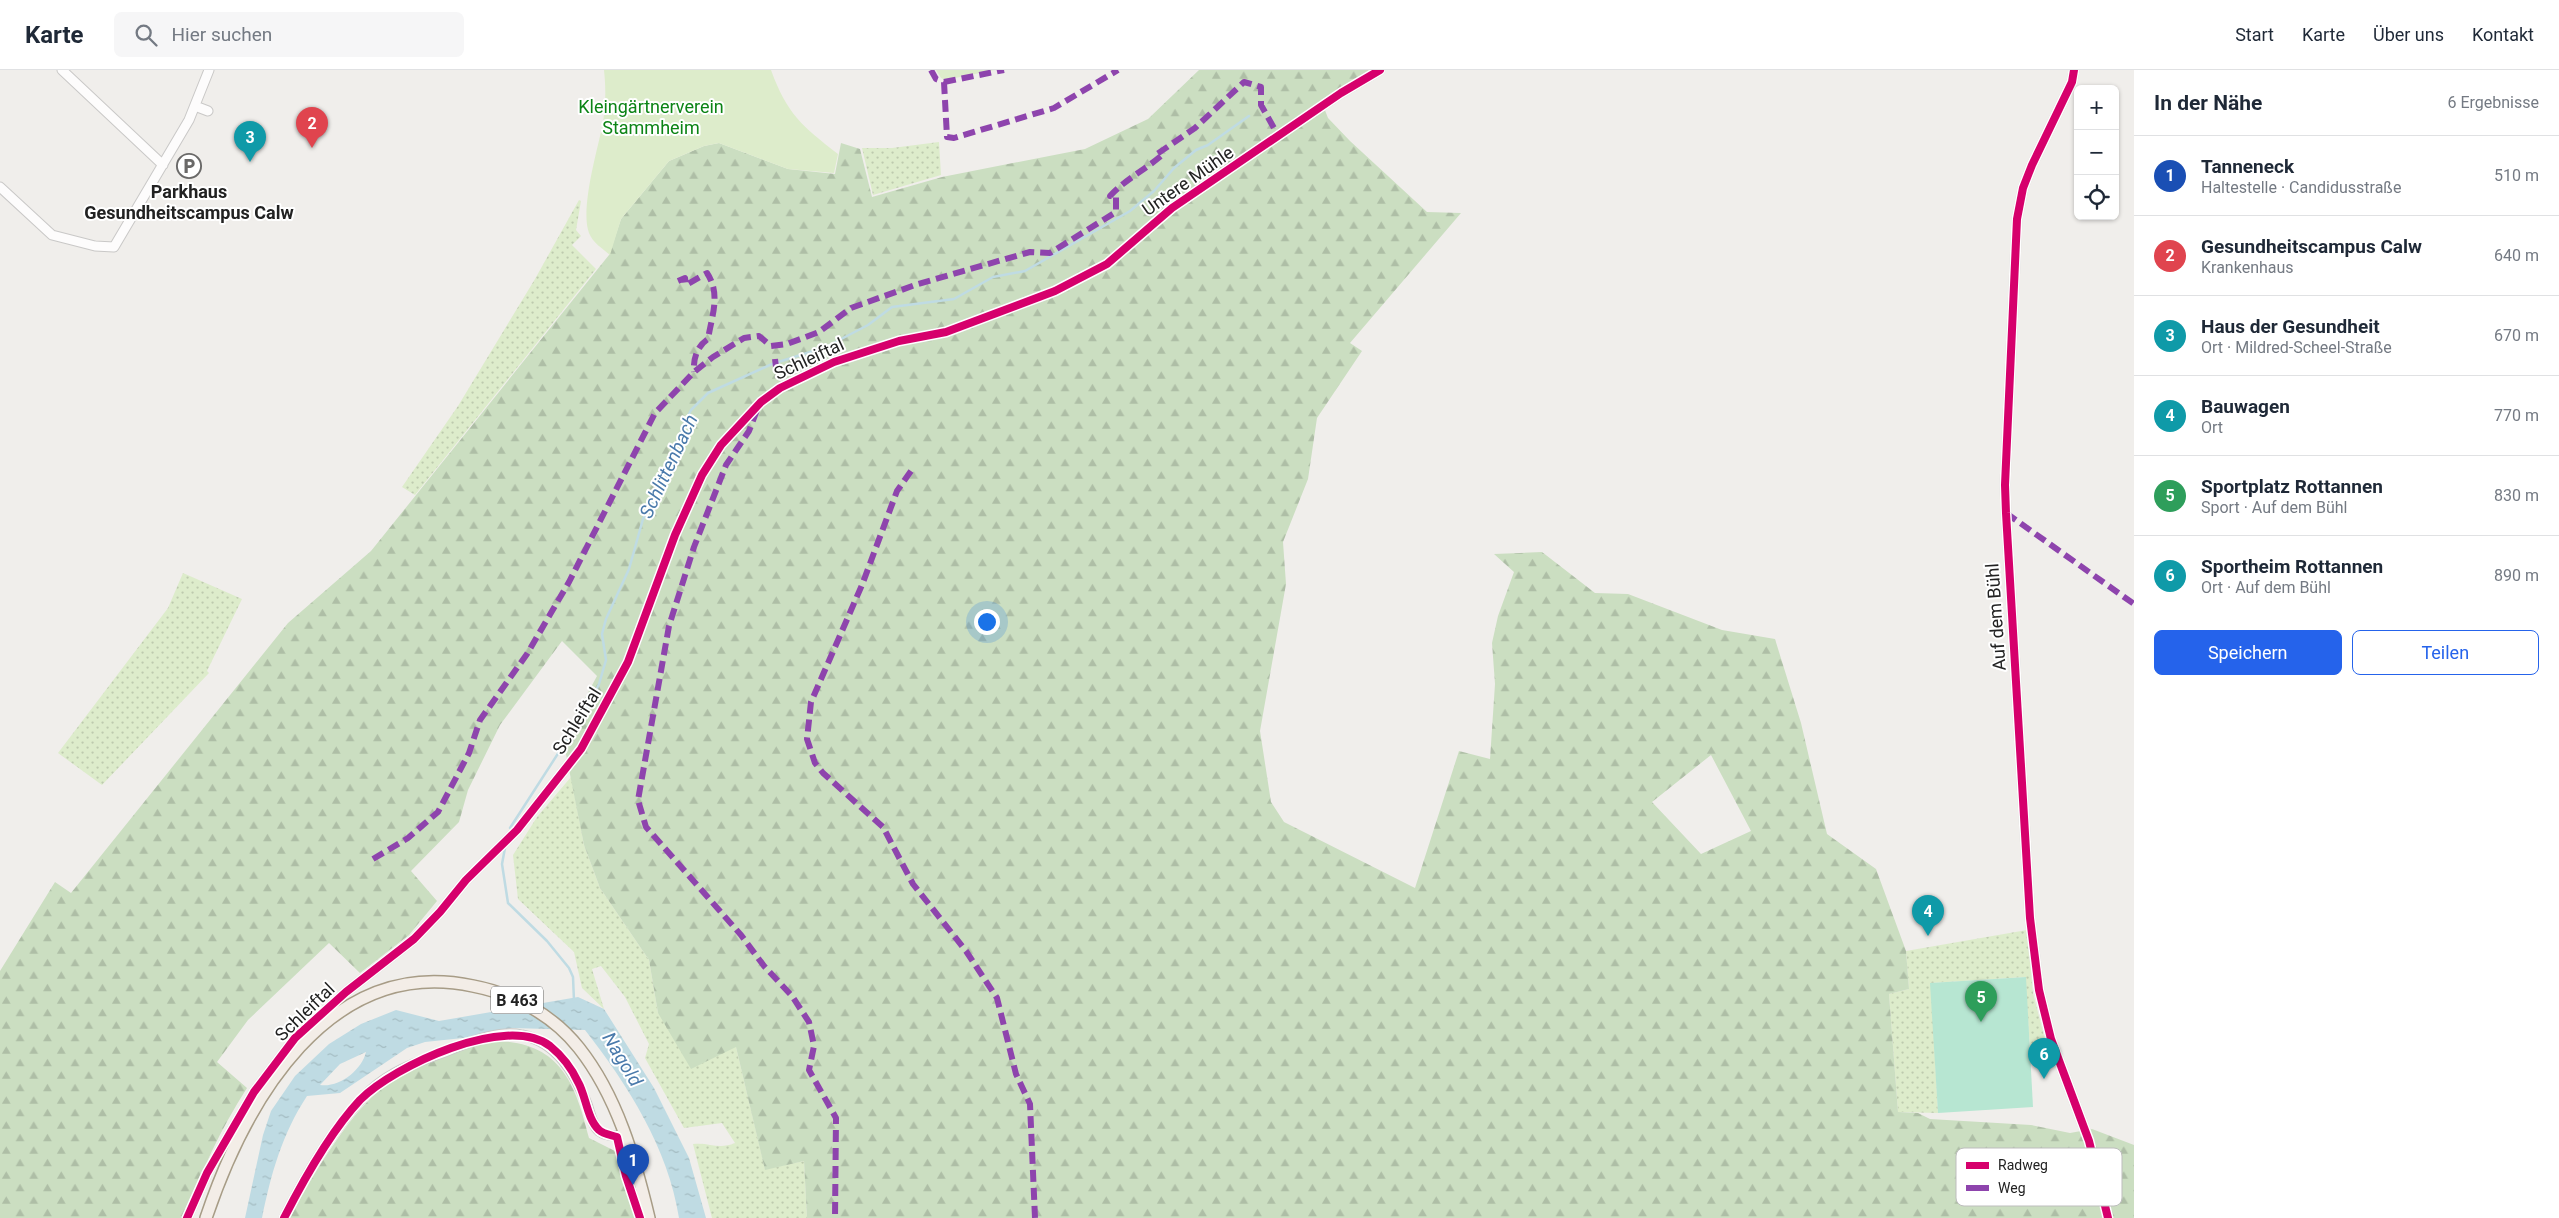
<!DOCTYPE html>
<html lang="de">
<head>
<meta charset="utf-8">
<style>
	:root { --surface:#fff; --page:#f6f6f7; --text:#1f2937; --muted:#747a83; --line:#e0e1e3; --accent:#2563eb }
	body { margin:0; font-family:Roboto,sans-serif; background:var(--page); color:var(--text) }
	.controls { position:absolute; right:15px; top:15px; display:grid; overflow:hidden; border-radius:8px; box-shadow:0 1px 4px #0004 }
	.controls button { width:45px; height:45px; display:grid; place-items:center; padding:0; border:0; border-bottom:1px solid var(--line); background:var(--surface); color:var(--text); font:25px sans-serif }
	.you { position:absolute; left:986px; top:551px; width:18px; height:18px; margin:-12px; border:4px solid #fff; border-radius:50%; background:#1a73e8; box-shadow:0 0 0 8px #1a73e833 }
	.badge { display:grid; place-items:center; width:32px; height:32px; border-radius:50%; background:var(--accent); color:#fff; font-size:16px; font-weight:700 }
	.pin { position:absolute; translate:-50% -41px; filter:drop-shadow(0 1px 2px #0008) }
	.pin::after { content:''; position:absolute; top:26px; width:18px; height:15px; background:inherit; clip-path:polygon(0 0,100% 0,50% 100%) }
	.list { margin:0; padding:0; list-style:none }
	h2 { display:flex; justify-content:space-between; align-items:center; height:65px; margin:0; padding:0 20px; font-size:21px }
	h2 small { font-size:16px; font-weight:400; color:var(--muted) }
	.list li { display:grid; grid-template-columns:32px 1fr auto; gap:15px; align-items:center; box-sizing:border-box; height:80px; padding:0 20px; border-top:1px solid var(--line) }
	.list b { display:block; font-size:19px; white-space:nowrap }
	.list p { margin:0; font-size:16px; white-space:nowrap; color:var(--muted) }
	.list em { font-size:16px; font-style:normal; color:var(--muted) }
	.actions { display:flex; gap:10px; padding:15px 20px }
	.actions a { flex:1; padding:11px 0; border:1px solid var(--accent); border-radius:8px; text-align:center; font-size:18px; color:var(--accent) }
	.actions .main { background:var(--accent); color:#fff }
	.icon { flex:none; width:28px; height:28px; fill:none; stroke:currentColor; stroke-width:2; stroke-linecap:round; stroke-linejoin:round }
	.map { position:relative; flex:none; width:2134px; height:1148px; overflow:hidden }
	header { display:flex; align-items:center; gap:30px; box-sizing:border-box; height:70px; padding:0 25px; background:var(--surface); border-bottom:1px solid var(--line) }
	header strong { font-size:24px }
	nav { display:flex; gap:28px; margin-inline-start:auto; font-size:18px }
	.search { width:350px; height:45px; background:var(--page); display:flex; align-items:center; gap:12px; box-sizing:border-box; padding:0 18px; border-radius:8px; color:var(--muted); font-size:19px }
	main { display:flex }
	aside { flex:1; background:var(--surface) }
	.map>svg:first-child { display:block }
</style>
</head>
<body>
<header>
<strong>Karte</strong>
<div class="search"><svg class="icon" aria-label="search" viewBox="0 0 24 24"><circle cx="10" cy="10" r="6"/><path d="M15 15l6 6"/></svg>Hier suchen</div>
<nav><a>Start</a><a>Karte</a><a>Über uns</a><a>Kontakt</a></nav>
</header>
<main>
<div class="map">
<svg width="2134" height="1148" viewBox="0 0 2134 1148">
	<defs>
		<pattern id="grass-dots" width="8" height="8" patternUnits="userSpaceOnUse" patternTransform="scale(1.25)"><rect width="8" height="8" fill="#ddeccb"/><path d="M2 2h.1M6 6h.1" fill="none" stroke="#bdcaae" stroke-width="1.8" stroke-linecap="round"/></pattern>
		<pattern id="forest-firs" width="22" height="20" patternUnits="userSpaceOnUse" patternTransform="scale(1.25)"><rect width="22" height="20" fill="#cbdec1"/><path d="M5 1l3.5 6h-7zM16 11l3.5 6h-7z" fill="#aebea6"/></pattern>
		<pattern id="water-ripples" width="26" height="14" patternUnits="userSpaceOnUse" patternTransform="scale(1.25)"><rect width="26" height="14" fill="#bfdbe3"/><path d="M2 4q2-2 4 0t4 0M15 11q2-2 4 0t4 0" fill="none" stroke="#a4bcc2"/></pattern>
	</defs>
	<rect width="100%" height="100%" fill="#f0eeeb"/>
	<path fill="url(#grass-dots)" d="M939,72L941,105L873,125L862,78H892Z
		M579,130L581,131L576,160L581,166L572,175L596,199L415,425L402,417L458,336L535,209Z
		M183,503L242,529L207,601L209,603L102,715L58,683L168,538Z
		M571,707L584,775L600,818L649,890L658,943L736,977L765,1099L804,1091L807,1148H712L693,1074C710,1072 718,1080 735,1073L722,1053L684,1058L645,988L649,974L625,927L601,896L592,899L604,939L582,918L574,882L518,829L513,785L537,747Z
		M2027,860L2033,923L2050,989L2031,991L2025,907L1931,913L1938,1043L1898,1042L1889,924L1909,919L1906,881Z"/>
	<path fill="url(#forest-firs)" fill-rule="evenodd" d="M1199,0H1372L1321,30L1328,48L1350,71L1427,142L1461,143L1350,273L1362,281L1317,348L1308,409L1283,472L1286,514L1260,661L1271,732L1284,752L1415,818L1459,681L1490,689L1495,614L1492,573L1498,546L1514,502L1494,484L1542,482L1595,523L1628,524L1722,560L1775,569L1801,653L1827,764L1876,799L1906,881L1909,919L1889,924L1898,1042L1918,1043L1930,1049L2031,1055L2070,1063L2092,1059L2134,1075V1148H807L804,1091L765,1100L736,977L691,999L658,943L649,890L600,818L584,775L563,669L597,606L562,571L500,655L468,720L459,752L411,801L437,831L409,865L360,903L329,873L248,950L217,992L247,1018C220,1060 201,1101 185,1148H0V901L55,812L71,823L288,553L371,481L609,185L621,149L669,91L704,76L719,73L788,99L835,104L841,73L860,79L872,127L942,107L1085,79L1148,49ZM1711,685L1751,761L1701,784L1652,732Z
		M494,971C560,972 575,1012 589,1068L615,1081L621,1108L634,1139L636,1148H290C309,1111 351,1040 385,1016C414,997 460,978 494,971Z"/>
	<path fill="#ddeccb" d="M604,0H771C787,44 802,56 838,84L834,103L788,99L719,73L704,76L669,91L621,149L610,185C602,178 593,173 589,163C580,139 597,82 602,57C606,39 606,18 604,0Z
		M936,0H995L945,10L941,8Z"/>
	<path fill="#b7e6d2" d="M2026,907L2033,1037L1938,1043L1930,913Z"/>
	<path fill="url(#water-ripples)" fill-rule="evenodd" d="M578,927L604,939L654,1018L689,1088L706,1148H679C668,1078 628,1015 585,960L511,958L463,968L425,972L407,978L340,1023L307,1026C282,1064 271,1104 262,1148H245L263,1065L271,1041L295,1006L329,974L361,954L396,940L439,951ZM366,982C362,1000 339,1018 320,1015L340,994Z"/>
	<g fill="none" stroke-linecap="round" stroke-linejoin="round">
		<path stroke="#bfdbe3" stroke-width="2.5" d="M510,758L588,637L599,614L606,590L602,564L606,549L629,499L643,449L655,430L661,410L685,352L691,340L708,323L772,294L826,277L868,255L892,237L954,229L993,207L1025,201L1130,141L1154,121L1174,98L1196,80L1208,75L1249,46
			M505,778L502,794L508,833L547,871L569,898L573,907L574,931"/>
		<defs>
			<path id="minor" d="M62,0L163,95
				M2074,0L2072,12L2032,95L2023,118L2017,149L2005,415L2006,443L2030,848L2039,920L2051,969L2089,1071L2108,1148
				M195,36L208,41
				M0,117L52,165L95,176L114,177L189,50L209,0
				M187,1148L207,1103L254,1022L295,968L346,922L414,869L440,842L466,810L517,760L581,679L628,592L675,465L702,405L721,375L761,332L780,318L834,292L899,271L946,262L1055,221L1107,194L1172,138L1341,23L1380,0
				M284,1148C307,1103 348,1028 393,1004C411,993 433,987 452,979C473,971 500,960 522,965C557,972 575,1003 587,1034C590,1042 592,1055 599,1061C606,1066 617,1067 625,1064"/>
			<path id="major" d="M206,1148C245,1032 328,885 473,916C514,924 553,945 579,978C617,1026 635,1089 649,1148"/>
		</defs>
		<use href="#minor" stroke="#c9c8c7" stroke-width="11"/>
		<use href="#major" stroke="#a79c86" stroke-width="14"/>
		<use href="#minor" stroke="#fdfcfc" stroke-width="9"/>
		<use href="#major" stroke="#f3ede7" stroke-width="11"/>
		<path stroke="#8e44ad" stroke-width="6" stroke-dasharray="12 6" stroke-linecap="butt" d="M931,0L936,9L944,12
			M944,12L947,67L954,68L1054,38L1118,0
			M944,12L1004,0
			M678,211L685,208L686,215L707,203C721,224 712,245 708,269C697,276 693,289 694,302
			M775,289L776,297
			M757,340L749,361L726,395L694,477L669,556L638,730L646,757L741,865L764,896L792,926L809,952L814,976L809,1000L836,1048L835,1148
			M911,401L897,421L862,515L811,632L807,669L815,693L823,703L883,757L913,814L966,881L997,928L1016,1004L1030,1034L1035,1148
			M2006,443L2134,534
			M373,789L408,768L438,742L469,683L480,650L527,584L569,512L655,343L694,302L713,287L744,268L759,266L771,276L787,274L819,262L851,238L918,214L1030,182L1050,183L1116,142V126H1110C1126,109 1143,101 1161,86L1157,84L1195,58L1244,12L1261,17V35L1279,67"/>
		<defs>
			<path id="cycleway" d="M2074,0L2072,12L2032,95L2023,118L2017,149L2005,415L2006,443L2030,848L2039,920L2051,969L2089,1071L2108,1148
				M187,1148L207,1103L254,1022L295,968L346,922L414,869L440,842L466,810L517,760L581,679L628,592L675,465L702,405L721,375L761,332L780,318L834,292L899,271L946,262L1055,221L1107,194L1172,138L1341,23L1380,0
				M284,1148C304,1109 330,1062 360,1030C394,996 506,943 550,976C561,985 572,999 578,1012C586,1026 587,1049 599,1060C603,1064 611,1065 617,1067L626,1106L640,1148"/>
		</defs>
		<use href="#cycleway" stroke="#fff" stroke-width="11"/>
		<use href="#cycleway" stroke="#d6006c" stroke-width="8"/>
	</g>
	<defs>
		<symbol id="parking-ring" viewBox="-11 -11 22 22"><circle r="9.5" fill="#fff" stroke="#6a6968" stroke-width="1.5"/><path d="M-3.5-5.5H1a3.5 3.5 0 0 1 0 7H-1V5.5H-3.5ZM-1-3.4V-.6H.8a1.4 1.4 0 0 0 0-2.8Z" fill="#6a6968"/></symbol>
	</defs>
	<g fill-rule="evenodd">
		<use href="#parking-ring" x="175" y="82" width="28" height="28"/>
	</g>
	<g text-anchor="middle" stroke-width="4" stroke-linejoin="round" paint-order="stroke">
		<rect fill="#fff" stroke="#646464" stroke-width="1" x="491" y="916.5" width="52" height="27" rx="4"/>
		<g font-size="16" font-weight="bold" fill="#222">
			<text x="517" y="936">B 463</text>
		</g>
		<g font-size="18" fill="#0c8416" stroke="#fff">
			<text x="651" y="43">Kleingärtnerverein<tspan x="651" dy="21">Stammheim</tspan></text>
		</g>
		<g font-size="18" fill="#222" stroke="#fff">
			<text transform="translate(1188 111) rotate(-35)" y="6">Untere Mühle</text>
			<text transform="translate(809 289) rotate(-25)" y="6">Schleiftal</text>
			<text transform="translate(1996 547) rotate(-94)" y="6">Auf dem Bühl</text>
			<text transform="translate(577 651) rotate(-58)" y="6">Schleiftal</text>
			<text transform="translate(305 942) rotate(-44)" y="6">Schleiftal</text>
		</g>
		<g font-size="18" font-weight="bold" fill="#222" stroke="#fff">
			<text x="189" y="128">Parkhaus<tspan x="189" dy="21">Gesundheitscampus Calw</tspan></text>
		</g>
		<g font-size="19" font-style="italic" fill="#4a7aab" stroke="#fff">
			<text transform="translate(668 396) rotate(-65)" y="7">Schlittenbach</text>
			<text transform="translate(623 989) rotate(59)" y="7">Nagold</text>
		</g>
	</g>
	<rect x="1956" y="1078" width="166" height="58" rx="8" fill="#fff" stroke="#bdbdbd" stroke-width="1"/>
	<rect x="1966" y="1092" width="23" height="7" fill="#d6006c"/>
	<rect x="1966" y="1115" width="23" height="6" fill="#8e44ad"/>
	<g font-size="14" fill="#222">
		<text x="1998" y="1100">Radweg</text>
		<text x="1998" y="1123">Weg</text>
	</g>
</svg>
<div class="controls">
<button>+</button>
<button>−</button>
<button><svg class="icon" aria-label="locate" viewBox="0 0 24 24"><circle cx="12" cy="12" r="6"/><path d="M12 2v4M12 18v4M2 12h4M18 12h4"/></svg></button>
</div>
<div class="you"></div>
<div class="pin badge" style="left:633px;top:1115px;background:#1a4fb4">1</div>
<div class="pin badge" style="left:312px;top:78px;background:#e0444e">2</div>
<div class="pin badge" style="left:250px;top:92px;background:#0f9aa8">3</div>
<div class="pin badge" style="left:1928px;top:866px;background:#0f9aa8">4</div>
<div class="pin badge" style="left:1981px;top:952px;background:#2e9e5b">5</div>
<div class="pin badge" style="left:2044px;top:1009px;background:#0f9aa8">6</div>
</div>
<aside>
<h2>In der Nähe<small>6 Ergebnisse</small></h2>
<ul class="list">
<li><span class="badge" style="background:#1a4fb4">1</span><div><b>Tanneneck</b><p>Haltestelle · Candidusstraße</p></div><em>510 m</em></li>
<li><span class="badge" style="background:#e0444e">2</span><div><b>Gesundheitscampus Calw</b><p>Krankenhaus</p></div><em>640 m</em></li>
<li><span class="badge" style="background:#0f9aa8">3</span><div><b>Haus der Gesundheit</b><p>Ort · Mildred-Scheel-Straße</p></div><em>670 m</em></li>
<li><span class="badge" style="background:#0f9aa8">4</span><div><b>Bauwagen</b><p>Ort</p></div><em>770 m</em></li>
<li><span class="badge" style="background:#2e9e5b">5</span><div><b>Sportplatz Rottannen</b><p>Sport · Auf dem Bühl</p></div><em>830 m</em></li>
<li><span class="badge" style="background:#0f9aa8">6</span><div><b>Sportheim Rottannen</b><p>Ort · Auf dem Bühl</p></div><em>890 m</em></li>
</ul>
<div class="actions"><a class="main">Speichern</a><a>Teilen</a></div>
</aside>
</main>
</body>
</html>
